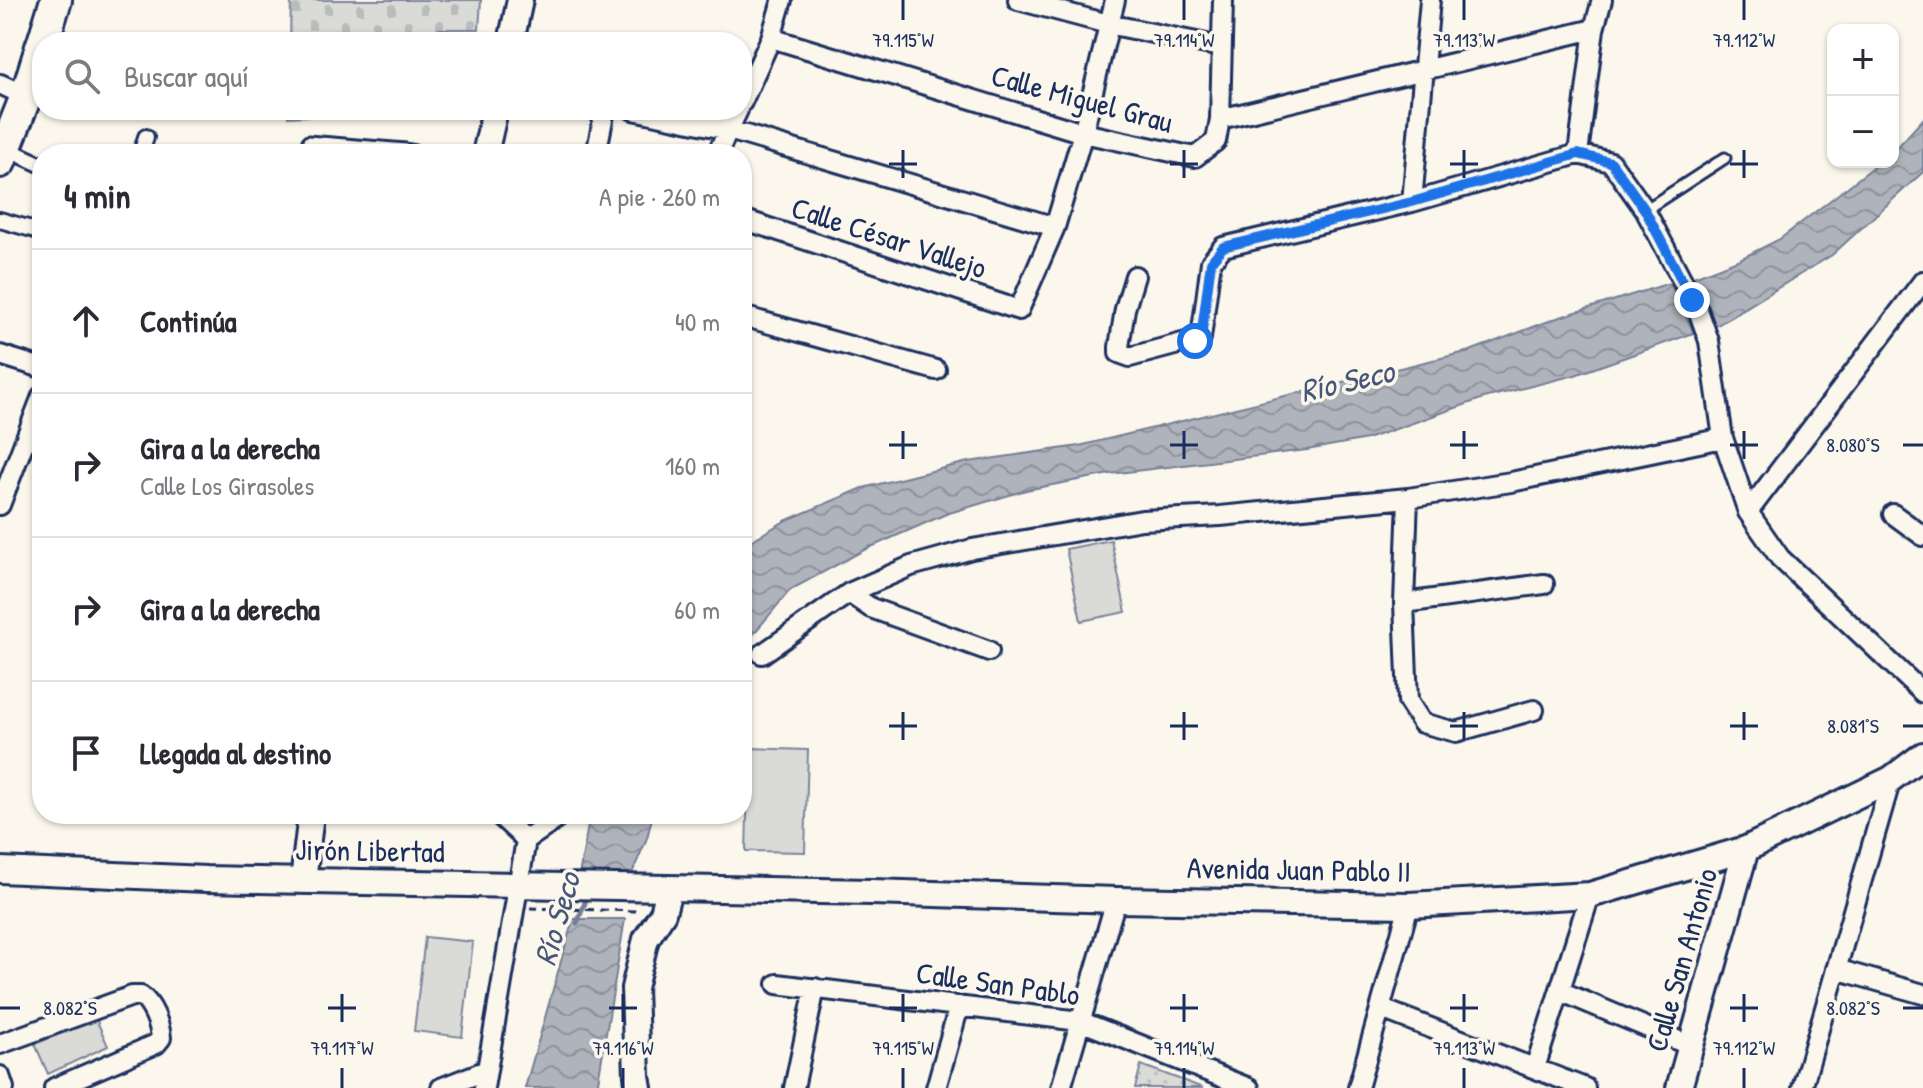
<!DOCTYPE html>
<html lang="es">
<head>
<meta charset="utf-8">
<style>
	:root { --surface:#fff; --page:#f7f7f7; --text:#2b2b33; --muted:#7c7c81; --line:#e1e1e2 }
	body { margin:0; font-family:"Patrick Hand",sans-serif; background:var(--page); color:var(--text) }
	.controls { position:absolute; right:24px; top:24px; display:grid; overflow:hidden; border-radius:16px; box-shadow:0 2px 6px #0004 }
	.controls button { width:72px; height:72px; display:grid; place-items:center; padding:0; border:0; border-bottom:2px solid var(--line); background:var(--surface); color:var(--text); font:40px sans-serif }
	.stop { position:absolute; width:24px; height:24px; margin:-18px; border:6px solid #1a73e8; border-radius:50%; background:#fff }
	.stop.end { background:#1a73e8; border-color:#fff; box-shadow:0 2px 8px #0008 }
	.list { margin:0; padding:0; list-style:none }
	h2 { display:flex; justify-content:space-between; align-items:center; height:104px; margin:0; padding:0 32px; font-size:34px }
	h2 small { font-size:26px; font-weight:400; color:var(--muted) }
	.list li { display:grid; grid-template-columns:52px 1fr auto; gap:24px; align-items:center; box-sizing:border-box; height:144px; padding:0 32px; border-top:2px solid var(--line) }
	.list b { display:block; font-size:30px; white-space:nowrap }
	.list p { margin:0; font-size:26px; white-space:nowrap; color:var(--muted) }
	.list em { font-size:26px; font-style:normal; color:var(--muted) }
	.icon { flex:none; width:44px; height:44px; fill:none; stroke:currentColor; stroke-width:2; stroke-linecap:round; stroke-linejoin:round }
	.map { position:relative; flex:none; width:1923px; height:1088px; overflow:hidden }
	.search { position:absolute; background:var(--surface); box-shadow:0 2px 6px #0004; left:32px; top:32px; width:720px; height:88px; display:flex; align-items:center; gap:20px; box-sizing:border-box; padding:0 28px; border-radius:32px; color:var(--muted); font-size:30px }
	.panel { position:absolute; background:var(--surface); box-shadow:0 2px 6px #0004; left:32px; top:144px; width:720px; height:680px; border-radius:32px }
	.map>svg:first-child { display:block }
</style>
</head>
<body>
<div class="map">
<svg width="1923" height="1088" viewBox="0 0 1923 1088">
	<defs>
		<pattern id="cemetery-stones" width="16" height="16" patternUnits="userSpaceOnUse" patternTransform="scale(2)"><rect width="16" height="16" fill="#dadad7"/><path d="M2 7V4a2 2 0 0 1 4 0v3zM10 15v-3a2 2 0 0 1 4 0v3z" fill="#babbbb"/></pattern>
		<pattern id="park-dots" width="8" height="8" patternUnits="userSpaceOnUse" patternTransform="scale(2)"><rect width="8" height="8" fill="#dadad7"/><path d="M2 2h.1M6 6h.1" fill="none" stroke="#babbbb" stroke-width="1.8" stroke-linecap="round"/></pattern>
		<pattern id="water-waves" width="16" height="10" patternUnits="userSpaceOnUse" patternTransform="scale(2)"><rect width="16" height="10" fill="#afb3bb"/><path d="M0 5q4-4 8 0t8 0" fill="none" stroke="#8e929b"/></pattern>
	</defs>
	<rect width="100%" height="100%" fill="#fbf7ec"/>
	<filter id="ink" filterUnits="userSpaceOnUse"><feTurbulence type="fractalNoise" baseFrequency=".0125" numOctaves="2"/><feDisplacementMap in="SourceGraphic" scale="16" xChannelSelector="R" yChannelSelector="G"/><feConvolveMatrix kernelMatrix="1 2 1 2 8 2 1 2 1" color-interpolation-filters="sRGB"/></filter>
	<g filter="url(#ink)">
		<path fill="#dadad7" stroke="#7a849a" stroke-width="2" d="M1111,540L1126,612L1081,621L1066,549Z
			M749,748L808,750L805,852L746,851Z
			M425,937L473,942L462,1037L414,1031Z
			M96,1019L108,1046L48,1074L35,1044Z"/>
		<path fill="url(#cemetery-stones)" stroke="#7a849a" stroke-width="2" d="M291,0H481L479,29H439L438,42H290Z
			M288,110H435L288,117Z"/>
		<path fill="url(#park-dots)" stroke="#7a849a" stroke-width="2" d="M1141,1065L1203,1088H1135Z"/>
		<path fill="url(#water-waves)" stroke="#747e96" stroke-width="2" d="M1923,119V172L1832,255L1714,327L1691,278L1740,259L1780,239L1880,162H1893V152Z
			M1670,283L1694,333L1575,375L1484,398L1367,439L1307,450L1110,474L1026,490L946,514L864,550L790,590L742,648V546L785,521L863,488L968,462L1079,446L1470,351L1557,318Z
			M590,814H653L647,838L628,883L578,881Z
			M573,919H625L597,1088H525Z"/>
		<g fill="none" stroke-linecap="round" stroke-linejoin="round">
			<path stroke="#747e96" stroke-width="5" d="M577,923L588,895"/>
			<defs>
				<path id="service" d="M308,141L406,149L433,154
					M1645,210L1725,158"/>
				<path id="pedestrian" d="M5,148L42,165
					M141,154L146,137
					M0,220L42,232"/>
				<path id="minor" d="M1018,0L1108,24L1221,47
					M771,38L1083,133L1195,157L1216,141L1220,119L1223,0
					M0,84L26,96
					M742,102L771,38L782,0
					M633,110L729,130L1055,227
					M1220,119L1594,29
					M596,154L605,110
					M717,154L738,110
					M1578,154L1594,29L1602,0
					M1412,202L1430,0
					M742,219L1019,310L1055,227L1083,133L1115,0
					M1135,276L1125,309L1119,347V353L1130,357L1201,338L1211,262L1223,247L1412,202L1578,154L1611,162L1645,210L1698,310L1709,341L1723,438L1748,512L1780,558L1923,693
					M742,316L936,370
					M0,355L42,368
					M1408,498L1404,603L1408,701L1422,723L1456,732L1534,710
					M0,505L42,396
					M1748,512L1923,281
					M1893,514L1923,536
					M849,593L871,608L989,651
					M1404,603L1544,584
					M762,654L849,593L911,566L972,549L1142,520L1220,516L1408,498L1511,482L1723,438
					M526,840L554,821L556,814
					M1836,969L1923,994
					M777,984L1080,1021L1249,1088
					M1560,991L1691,1046
					M1382,1009L1585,1088
					M0,1044L132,996H141C152,1004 160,1024 161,1038L156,1044L54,1088
					M1535,1068L1590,895
					M0,1076L4,1088
					M441,1088L487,1070
					M484,1088L526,840L498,814
					M794,1088L815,988
					M936,1088L959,1006
					M1061,1088L1116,900
					M1358,1088L1409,905
					M1802,1088L1891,779"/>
				<path id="tertiary" d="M511,42L520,0
					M485,154L495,110
					M0,870L206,879L872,892L1116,900L1409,905L1590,895L1746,849L1891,779L1923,755
					M303,881L311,814
					M639,1088L637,1076L634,988L646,939L663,913L669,890
					M1679,1088L1746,849"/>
				<path id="primary" d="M43,42L56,0
					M0,162L26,96L42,44"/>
			</defs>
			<use href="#service" stroke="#1b2f5e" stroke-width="15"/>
			<use href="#pedestrian" stroke="#1b2f5e" stroke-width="20"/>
			<use href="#minor" stroke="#1b2f5e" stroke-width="24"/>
			<use href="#tertiary" stroke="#1b2f5e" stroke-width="30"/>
			<use href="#primary" stroke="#1b2f5e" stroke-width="36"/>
			<path stroke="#1b2f5e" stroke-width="3" stroke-dasharray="8 6" stroke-linecap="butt" d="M231,154L294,143
				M530,908L638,911"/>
			<use href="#service" stroke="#fbf7ec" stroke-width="9"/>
			<use href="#pedestrian" stroke="#fbf7ec" stroke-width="14"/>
			<use href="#minor" stroke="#fbf7ec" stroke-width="18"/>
			<use href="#tertiary" stroke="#fbf7ec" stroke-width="24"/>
			<use href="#primary" stroke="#fbf7ec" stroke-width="30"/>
		</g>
	</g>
	<g fill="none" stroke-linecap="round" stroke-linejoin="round" filter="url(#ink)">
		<path stroke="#1a73e8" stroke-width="10" d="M1195,341L1201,338L1211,262L1223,247L1412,202L1578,154L1611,162L1645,210L1692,300"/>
	</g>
	<path fill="none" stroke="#1b2f5e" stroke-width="3" d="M903,0V20M1184,0V20M1464,0V20M1744,0V20M903,150V178M1184,150V178M1464,150V178M1744,150V178M889,164H917M1170,164H1198M1450,164H1478M1730,164H1758M903,431V459M1184,431V459M1464,431V459M1744,431V459M889,445H917M1170,445H1198M1450,445H1478M1730,445H1758M1903,445H1923M903,712V740M1184,712V740M1464,712V740M1744,712V740M889,726H917M1170,726H1198M1450,726H1478M1730,726H1758M1903,726H1923M342,994V1022M623,994V1022M903,994V1022M1184,994V1022M1464,994V1022M1744,994V1022M0,1008H20M328,1008H356M609,1008H637M889,1008H917M1170,1008H1198M1450,1008H1478M1730,1008H1758M1903,1008H1923M342,1068V1088M623,1068V1088M903,1068V1088M1184,1068V1088M1464,1068V1088M1744,1068V1088"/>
	<g text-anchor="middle" stroke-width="7" stroke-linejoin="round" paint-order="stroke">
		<g font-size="30" fill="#1b2f5e" stroke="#fbf7ec">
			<text transform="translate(1082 99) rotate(15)" y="10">Calle Miguel Grau</text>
			<text transform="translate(889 238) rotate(18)" y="10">Calle César Vallejo</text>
			<text transform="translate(370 851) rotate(1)" y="10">Jirón Libertad</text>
			<text transform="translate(1299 870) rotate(1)" y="10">Avenida Juan Pablo II</text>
			<text transform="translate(1682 960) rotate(-74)" y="10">Calle San Antonio</text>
			<text transform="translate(998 984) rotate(8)" y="10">Calle San Pablo</text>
		</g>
		<g font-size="32" font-style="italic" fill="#47577a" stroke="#fbf7ec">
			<text transform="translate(1347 381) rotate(-13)" y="11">Río Seco</text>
			<text transform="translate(557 919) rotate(-74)" y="11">Río Seco</text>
		</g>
	</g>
	<g font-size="20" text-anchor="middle" fill="#1b2f5e" stroke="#fbf7ec" stroke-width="7" stroke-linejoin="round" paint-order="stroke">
		<text x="903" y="47">79.115°W</text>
		<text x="1184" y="47">79.114°W</text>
		<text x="1464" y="47">79.113°W</text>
		<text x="1744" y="47">79.112°W</text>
		<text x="1853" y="452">8.080°S</text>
		<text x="1853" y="733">8.081°S</text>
		<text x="70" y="1015">8.082°S</text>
		<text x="1853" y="1015">8.082°S</text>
		<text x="342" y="1055">79.117°W</text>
		<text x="623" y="1055">79.116°W</text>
		<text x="903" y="1055">79.115°W</text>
		<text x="1184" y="1055">79.114°W</text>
		<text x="1464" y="1055">79.113°W</text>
		<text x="1744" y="1055">79.112°W</text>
	</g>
</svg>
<div class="controls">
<button>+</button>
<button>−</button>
</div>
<div class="stop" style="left:1195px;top:341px"></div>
<div class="stop end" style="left:1692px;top:300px"></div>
<div class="search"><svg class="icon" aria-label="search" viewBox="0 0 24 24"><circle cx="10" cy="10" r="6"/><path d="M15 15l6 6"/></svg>Buscar aquí</div>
<section class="panel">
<h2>4 min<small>A pie · 260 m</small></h2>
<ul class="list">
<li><svg class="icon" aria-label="ahead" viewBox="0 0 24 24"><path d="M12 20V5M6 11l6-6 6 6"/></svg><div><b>Continúa</b></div><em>40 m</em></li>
<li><svg class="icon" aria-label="right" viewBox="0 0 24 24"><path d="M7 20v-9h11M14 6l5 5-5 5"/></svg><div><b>Gira a la derecha</b><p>Calle Los Girasoles</p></div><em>160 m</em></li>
<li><svg class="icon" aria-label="right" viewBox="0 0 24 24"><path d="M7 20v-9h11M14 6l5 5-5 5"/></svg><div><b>Gira a la derecha</b></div><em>60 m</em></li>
<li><svg class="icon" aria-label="arrive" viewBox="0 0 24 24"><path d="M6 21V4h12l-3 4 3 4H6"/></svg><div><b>Llegada al destino</b></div></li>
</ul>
</section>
</div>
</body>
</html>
